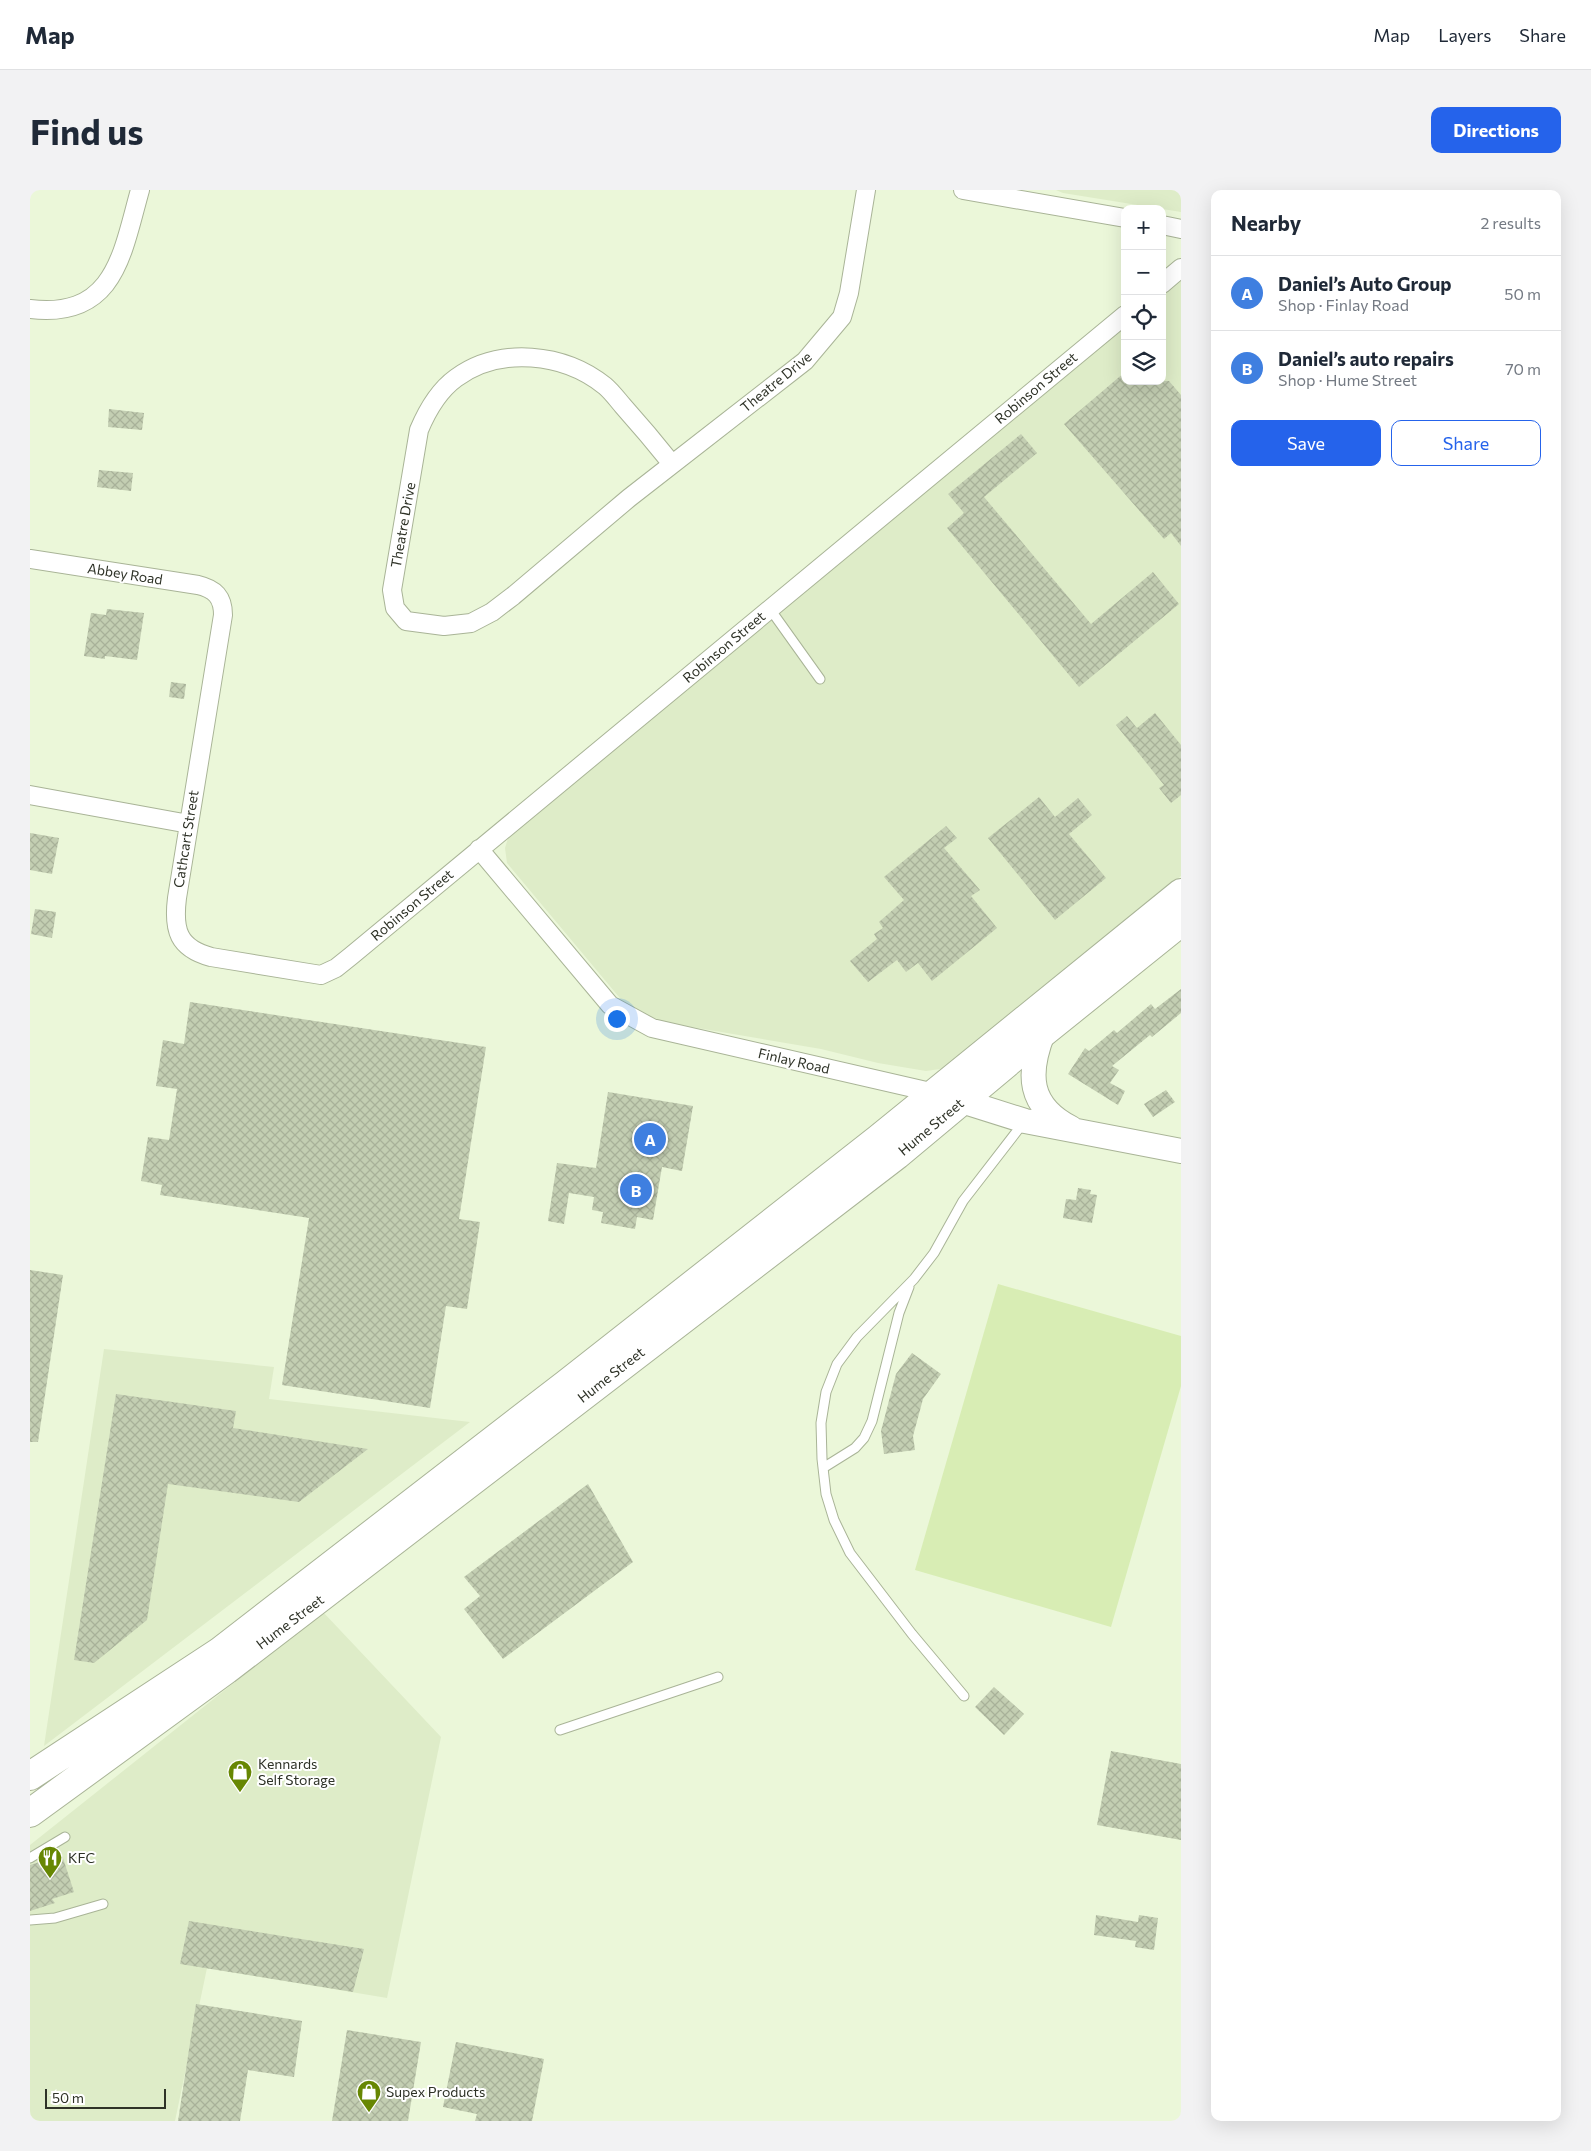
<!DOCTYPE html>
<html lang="en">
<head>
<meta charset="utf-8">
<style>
	:root { --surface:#fff; --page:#f2f2f3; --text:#1f2937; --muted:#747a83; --line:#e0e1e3; --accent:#2563eb }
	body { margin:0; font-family:Commissioner,sans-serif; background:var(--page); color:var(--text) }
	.controls { position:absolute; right:15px; top:15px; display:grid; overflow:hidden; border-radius:10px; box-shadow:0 5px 20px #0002 }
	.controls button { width:45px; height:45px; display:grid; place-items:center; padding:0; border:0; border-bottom:1px solid var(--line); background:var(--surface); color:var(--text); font:25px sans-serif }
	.scale { position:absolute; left:15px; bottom:12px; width:121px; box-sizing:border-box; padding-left:5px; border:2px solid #2e3227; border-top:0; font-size:14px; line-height:18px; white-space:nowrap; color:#2e3227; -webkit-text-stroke:4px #fff; paint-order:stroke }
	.you { position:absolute; left:586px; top:828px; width:18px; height:18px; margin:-12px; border:4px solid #fff; border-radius:50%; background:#1a73e8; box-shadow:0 0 0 8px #1a73e833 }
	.badge { display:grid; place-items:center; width:32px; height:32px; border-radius:50%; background:var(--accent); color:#fff; font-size:16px; font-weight:700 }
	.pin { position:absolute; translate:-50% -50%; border:2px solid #fff; box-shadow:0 1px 5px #0006 }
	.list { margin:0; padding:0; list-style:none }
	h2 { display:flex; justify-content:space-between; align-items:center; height:65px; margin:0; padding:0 20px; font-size:21px }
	h2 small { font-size:16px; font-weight:400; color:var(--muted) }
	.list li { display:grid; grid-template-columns:32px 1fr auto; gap:15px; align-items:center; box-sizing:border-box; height:75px; padding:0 20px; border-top:1px solid var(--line) }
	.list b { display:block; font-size:19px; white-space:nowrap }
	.list p { margin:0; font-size:16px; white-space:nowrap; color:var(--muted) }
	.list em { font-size:16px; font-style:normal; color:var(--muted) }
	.actions { display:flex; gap:10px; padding:15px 20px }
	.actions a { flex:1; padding:11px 0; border:1px solid var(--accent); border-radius:10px; text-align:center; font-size:18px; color:var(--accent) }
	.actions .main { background:var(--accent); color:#fff }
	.icon { flex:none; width:28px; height:28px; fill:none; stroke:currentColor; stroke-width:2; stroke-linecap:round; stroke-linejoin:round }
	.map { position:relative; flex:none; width:1151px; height:1931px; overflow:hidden; border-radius:10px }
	header { display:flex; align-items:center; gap:30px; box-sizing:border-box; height:70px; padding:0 25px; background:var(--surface); border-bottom:1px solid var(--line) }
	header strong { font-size:24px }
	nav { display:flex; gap:28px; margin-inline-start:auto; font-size:18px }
	.intro { display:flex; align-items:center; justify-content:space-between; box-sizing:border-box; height:120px; padding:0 30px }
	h1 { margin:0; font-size:35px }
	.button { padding:12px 22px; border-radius:10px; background:var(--accent); color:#fff; font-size:18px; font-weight:700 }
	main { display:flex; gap:30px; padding:0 30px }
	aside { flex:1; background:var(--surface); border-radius:10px; box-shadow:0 5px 20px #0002 }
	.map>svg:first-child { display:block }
</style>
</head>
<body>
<header>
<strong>Map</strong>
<nav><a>Map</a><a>Layers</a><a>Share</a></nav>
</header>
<div class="intro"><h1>Find us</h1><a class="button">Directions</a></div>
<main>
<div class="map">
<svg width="1151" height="1931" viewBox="0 0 1151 1931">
	<defs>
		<pattern id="building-cross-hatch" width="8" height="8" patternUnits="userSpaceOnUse" patternTransform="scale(1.25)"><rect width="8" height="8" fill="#c3ceb2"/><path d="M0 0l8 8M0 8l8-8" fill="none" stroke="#a8b199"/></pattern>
	</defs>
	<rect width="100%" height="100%" fill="#ebf7d9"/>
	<path fill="#deecc8" d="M1026,0H1151V22L1033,3Z
		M1151,83V686L922,873L910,879L896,881L848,873L791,859L626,831L594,813L477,673L475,658L479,645L1095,130V191H1132V98Z
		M74,1159L244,1177L239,1209L440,1232L14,1556Z
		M293,1422L411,1547L357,1808L177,1778L145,1931H0V1655Z"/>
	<path fill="#d8edb4" d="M968,1094L1151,1146V1196L1081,1437L885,1380Z"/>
	<path fill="url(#building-cross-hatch)" d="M1095,182V191H1139L1151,205V356L1141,343L1134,349L1034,234Z
		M79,219L114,223L112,240L78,237Z
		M991,244L1007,263L954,307L1061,434L1123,382L1149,414L1049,497L917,338L934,323L918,304Z
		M69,280L103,283L101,301L67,297Z
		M77,419L114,423L107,470L75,466V469L54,466L61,423L76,425Z
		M141,492L156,494L154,509L139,507Z
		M1125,523L1151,555V605L1141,613L1129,598L1134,595L1086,535L1097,526L1107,538Z
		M1009,607L1025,627L1048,608L1062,625L1039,644L1076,688L1025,730L958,648Z
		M916,636L927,648L914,658L950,700L941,706L967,738L902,791L888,773L876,782L867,770L838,792L820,771L847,749L844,744L853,738L849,732L874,710L854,687Z
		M0,643L29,648L22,684L0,680Z
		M5,719L26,722L22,748L1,744Z
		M1151,799V823L1122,847L1120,845L1082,876L1089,880L1080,893L1095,901L1088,915L1038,884L1055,858L1059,861L1084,840L1087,843L1121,814L1125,819Z
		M160,812L456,857L429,1029L450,1032L437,1119L416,1116L400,1218L252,1195L279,1028L130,1005L132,995L111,991L118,947L139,950L147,899L126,896L133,850L154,854Z
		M1136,900L1145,912L1123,927L1114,914Z
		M578,902L663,916L652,981L632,977L623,1030L607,1027L605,1039L571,1033L573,1022L562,1020L564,1007L539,1003L534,1034L518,1031L527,973L566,978Z
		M1048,998L1061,1000L1060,1004L1067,1005L1062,1033L1033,1028L1036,1009L1046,1010Z
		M0,1080L33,1085L8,1252H0Z
		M882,1163L911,1184L893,1209L883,1246L885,1260L854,1264L851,1241L866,1184Z
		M86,1204L206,1221L203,1238L338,1259L269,1312L138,1294L117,1430L64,1473L44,1470Z
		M558,1294L603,1372L473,1469L434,1419L450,1406L434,1387Z
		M964,1497L994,1524L974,1545L945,1517Z
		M1081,1561L1151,1574V1650L1067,1635Z
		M32,1665L44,1702L22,1709L25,1713L0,1721V1675Z
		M1066,1725L1108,1732L1109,1725L1128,1728L1124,1760L1105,1757L1106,1751L1064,1745Z
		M159,1731L334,1759L323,1802L150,1774Z
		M166,1814L272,1831L264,1887L218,1880L210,1931H148Z
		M317,1840L391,1852L378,1931H302Z
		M426,1852L514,1869L502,1931H445L447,1924L413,1917Z"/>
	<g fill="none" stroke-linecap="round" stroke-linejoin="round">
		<defs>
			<path id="lane" d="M740,419L790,489
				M793,1278L825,1258L834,1248L842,1231L869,1123L879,1097
				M934,1506L882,1444L820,1363L804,1330L796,1304L792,1269L791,1233L796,1202L807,1174L827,1147L884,1089L904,1063L933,1011L994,932
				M530,1540L688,1487
				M0,1668L35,1647
				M0,1730L25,1728L73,1714"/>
			<path id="street" d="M933,0L1095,28
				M1132,35L1151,39
				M1132,94L1151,78
				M0,119C85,129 92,64 110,0
				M642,274C626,254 610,235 593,216C587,209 582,202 575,196C534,163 470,156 426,188C408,201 397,221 389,240L362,400L365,418L376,431L414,436L441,433L462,422L483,406L599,308L775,171L812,127L819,103L836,0
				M0,369L168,395C185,399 193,407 193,425L147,708C143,740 148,758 181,767L291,785L306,778L321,766L1095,125
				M0,605L159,634
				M449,659L580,815L622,838L905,903"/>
			<path id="secondary" d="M1013,843C997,884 998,916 1041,938
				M916,906L995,931L1151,961"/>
			<path id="primary" d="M0,1586L189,1462L536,1194L848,949L1151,703
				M0,1623L196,1480L867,965L1013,843L1151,732"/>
		</defs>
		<use href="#lane" stroke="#a9b497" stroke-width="11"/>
		<use href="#street" stroke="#a9b497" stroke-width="20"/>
		<use href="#secondary" stroke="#a9b497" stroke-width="26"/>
		<use href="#primary" stroke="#a9b497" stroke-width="30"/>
		<use href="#lane" stroke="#fff" stroke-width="9"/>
		<use href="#street" stroke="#fff" stroke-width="18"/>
		<use href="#secondary" stroke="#fff" stroke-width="24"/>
		<use href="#primary" stroke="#fff" stroke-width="28"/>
	</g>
	<defs>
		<symbol id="shop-pin" viewBox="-11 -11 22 30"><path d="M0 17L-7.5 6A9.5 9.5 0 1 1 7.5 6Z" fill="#678703" stroke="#fff"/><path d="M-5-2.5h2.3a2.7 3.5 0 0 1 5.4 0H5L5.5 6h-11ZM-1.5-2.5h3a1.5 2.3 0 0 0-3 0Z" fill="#fff"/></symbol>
		<symbol id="restaurant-pin" viewBox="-11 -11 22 30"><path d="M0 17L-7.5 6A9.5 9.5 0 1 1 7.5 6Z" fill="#678703" stroke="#fff"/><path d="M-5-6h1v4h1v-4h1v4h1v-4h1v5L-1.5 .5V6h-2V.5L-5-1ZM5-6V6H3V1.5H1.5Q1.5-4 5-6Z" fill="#fff"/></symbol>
	</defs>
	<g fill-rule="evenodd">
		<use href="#shop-pin" x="196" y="1568" width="28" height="38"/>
		<use href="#restaurant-pin" x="6" y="1654" width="28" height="38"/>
		<use href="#shop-pin" x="325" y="1888" width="28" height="38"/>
	</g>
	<g text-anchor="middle" stroke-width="4" stroke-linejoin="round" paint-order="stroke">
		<g font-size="14" fill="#2e3227" stroke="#fff">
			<text transform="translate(746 192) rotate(-39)" y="5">Theatre Drive</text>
			<text transform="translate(1006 198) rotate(-40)" y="5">Robinson Street</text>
			<text transform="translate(373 335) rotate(-80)" y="5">Theatre Drive</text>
			<text transform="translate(95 384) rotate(9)" y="5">Abbey Road</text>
			<text transform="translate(694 457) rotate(-40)" y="5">Robinson Street</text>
			<text transform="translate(156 649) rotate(-81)" y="5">Cathcart Street</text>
			<text transform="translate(382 715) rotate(-40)" y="5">Robinson Street</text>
			<text transform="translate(764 871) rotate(13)" y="5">Finlay Road</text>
			<text transform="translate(901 937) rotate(-40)" y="5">Hume Street</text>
			<text transform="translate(581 1185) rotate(-38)" y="5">Hume Street</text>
			<text transform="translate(260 1432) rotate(-37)" y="5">Hume Street</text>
		</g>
		<g font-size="14" fill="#2e3227" stroke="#fff" text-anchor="start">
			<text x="228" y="1579">Kennards<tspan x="228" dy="16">Self Storage</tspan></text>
			<text x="38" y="1673">KFC</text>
			<text x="356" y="1907">Supex Products</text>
		</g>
	</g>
</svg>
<div class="controls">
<button>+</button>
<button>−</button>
<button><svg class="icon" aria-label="locate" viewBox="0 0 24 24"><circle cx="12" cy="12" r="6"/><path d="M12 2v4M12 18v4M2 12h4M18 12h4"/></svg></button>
<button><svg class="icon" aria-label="layers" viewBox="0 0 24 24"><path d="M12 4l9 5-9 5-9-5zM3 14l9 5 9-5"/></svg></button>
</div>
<div class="scale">50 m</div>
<div class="you"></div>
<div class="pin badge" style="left:620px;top:949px;background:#3f7fe0">A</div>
<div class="pin badge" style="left:606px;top:1000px;background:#3f7fe0">B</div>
</div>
<aside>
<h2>Nearby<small>2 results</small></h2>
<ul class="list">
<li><span class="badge" style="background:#3f7fe0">A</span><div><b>Daniel’s Auto Group</b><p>Shop · Finlay Road</p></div><em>50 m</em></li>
<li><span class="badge" style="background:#3f7fe0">B</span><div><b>Daniel’s auto repairs</b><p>Shop · Hume Street</p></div><em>70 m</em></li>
</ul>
<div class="actions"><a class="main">Save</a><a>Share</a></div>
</aside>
</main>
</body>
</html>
